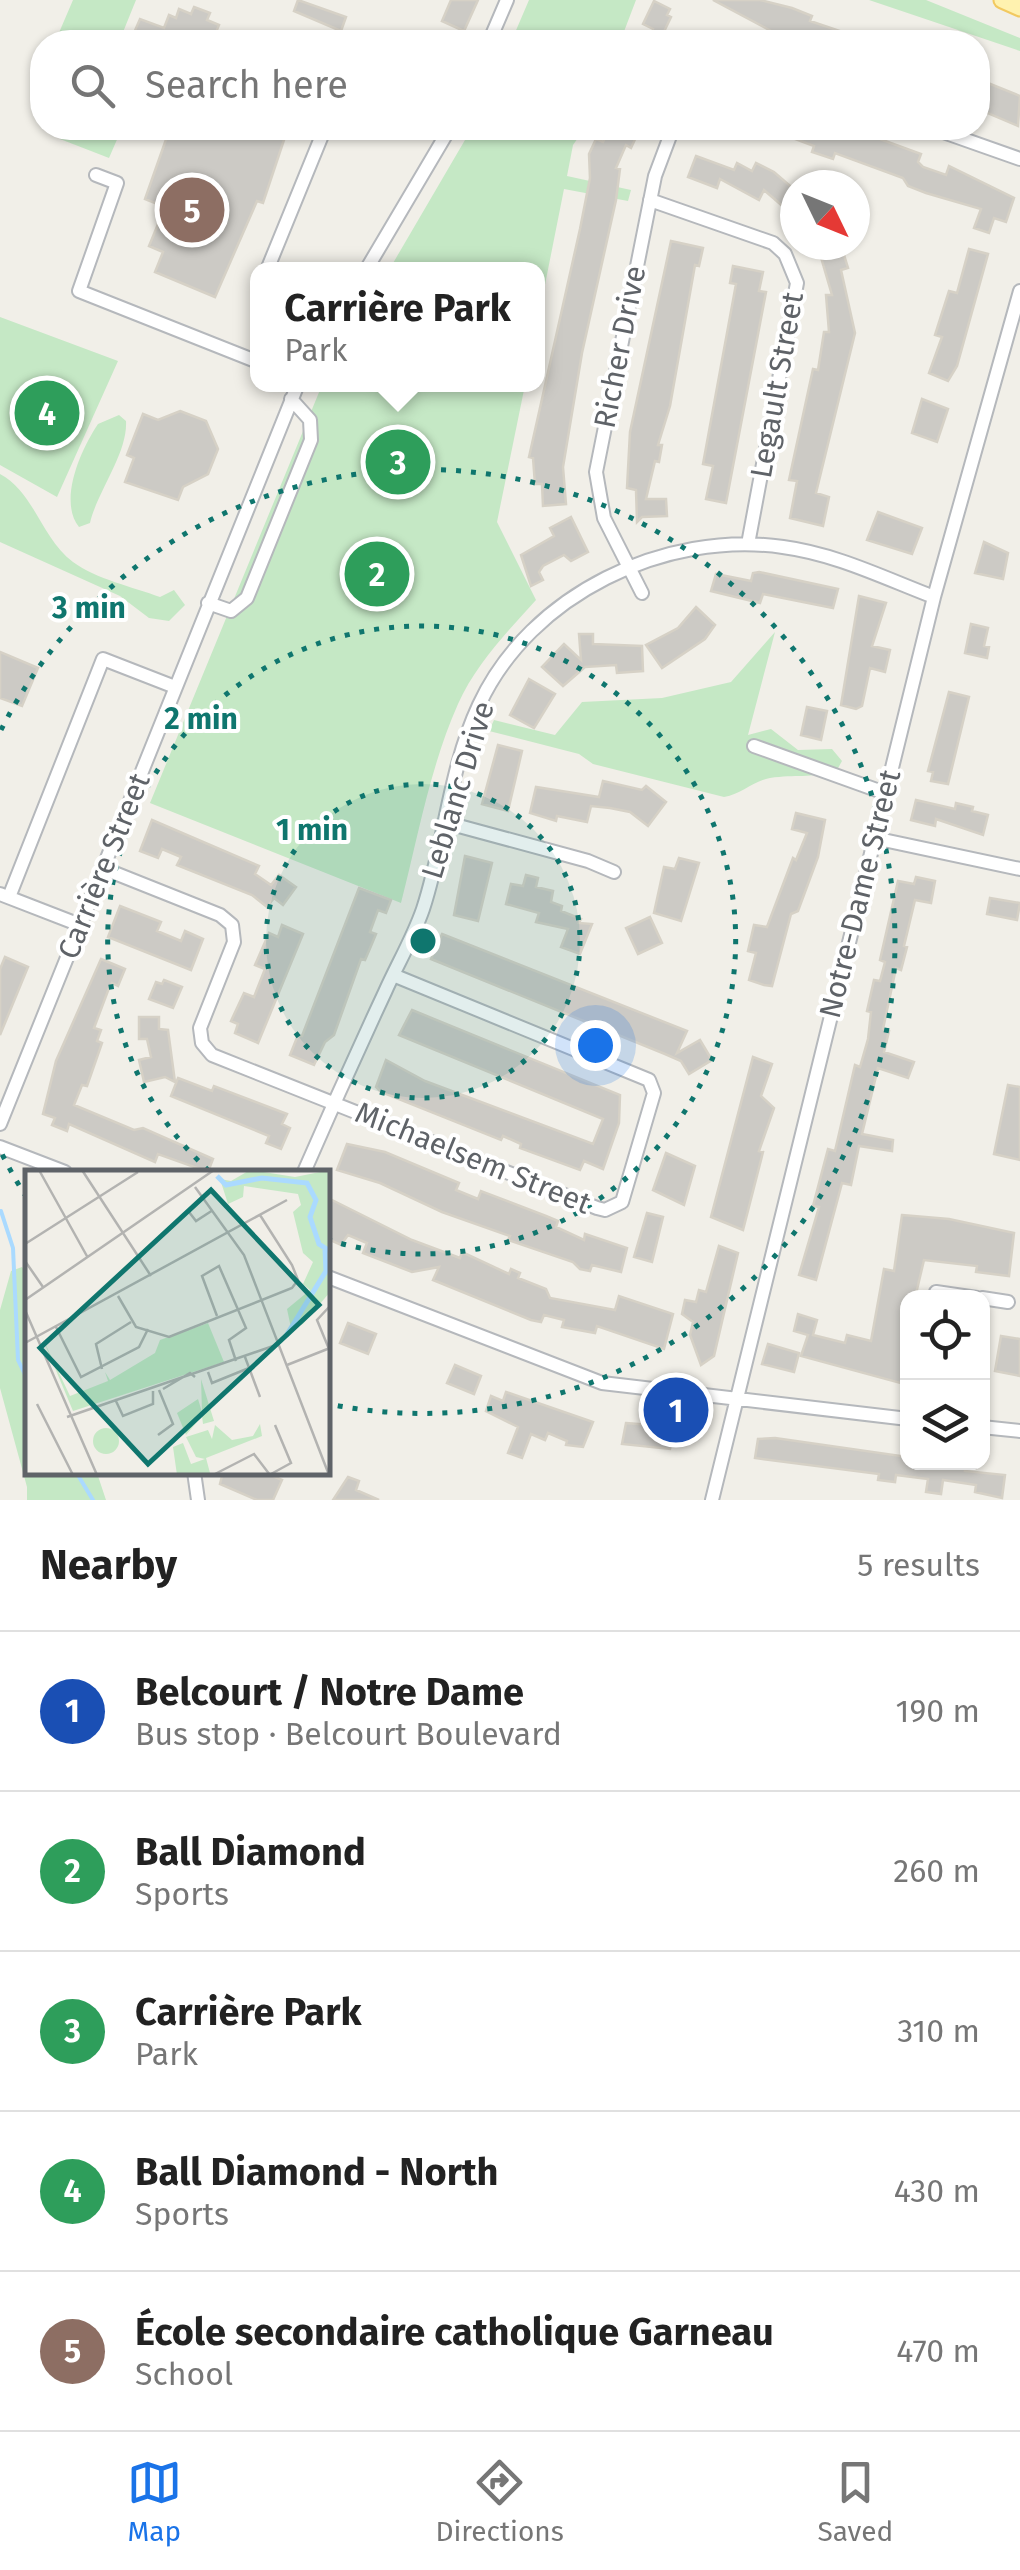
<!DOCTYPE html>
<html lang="en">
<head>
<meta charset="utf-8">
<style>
	:root { --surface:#fff; --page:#f2f2f2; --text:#222; --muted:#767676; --line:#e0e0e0; --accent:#1a73e8 }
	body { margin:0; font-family:"Fira Sans",sans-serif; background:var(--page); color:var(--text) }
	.controls { position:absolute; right:30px; bottom:30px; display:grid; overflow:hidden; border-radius:20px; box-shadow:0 2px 8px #0004 }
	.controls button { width:90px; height:90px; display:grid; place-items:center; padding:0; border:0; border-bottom:2px solid var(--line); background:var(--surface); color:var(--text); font:50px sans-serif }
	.compass { position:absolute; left:780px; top:170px; width:90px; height:90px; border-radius:50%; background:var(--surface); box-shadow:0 2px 8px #0004; rotate:133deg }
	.you { position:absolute; left:595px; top:1045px; width:35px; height:35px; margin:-25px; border:8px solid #fff; border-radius:50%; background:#1a73e8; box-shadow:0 0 0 15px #1a73e833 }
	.badge { display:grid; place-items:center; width:65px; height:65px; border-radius:50%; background:var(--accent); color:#fff; font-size:32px; font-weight:700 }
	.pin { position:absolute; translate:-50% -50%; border:5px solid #fff; box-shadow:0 2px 10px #0006 }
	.popup { position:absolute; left:250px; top:262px; width:295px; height:130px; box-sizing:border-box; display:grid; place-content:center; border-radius:20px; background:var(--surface); filter:drop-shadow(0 2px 8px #0005); font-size:32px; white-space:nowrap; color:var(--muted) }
	.popup b { font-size:38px; color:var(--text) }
	.popup::after { content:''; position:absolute; left:50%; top:100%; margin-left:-20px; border:20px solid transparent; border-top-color:var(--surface) }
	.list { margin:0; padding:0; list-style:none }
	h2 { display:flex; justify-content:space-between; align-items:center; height:130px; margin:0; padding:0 40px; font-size:42px }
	h2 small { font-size:32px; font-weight:400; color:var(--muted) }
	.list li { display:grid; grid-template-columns:65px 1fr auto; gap:30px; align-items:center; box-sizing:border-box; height:160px; padding:0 40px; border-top:2px solid var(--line) }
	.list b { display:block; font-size:38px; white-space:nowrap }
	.list p { margin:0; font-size:32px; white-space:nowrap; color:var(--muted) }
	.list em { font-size:32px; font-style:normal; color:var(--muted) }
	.icon { flex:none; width:55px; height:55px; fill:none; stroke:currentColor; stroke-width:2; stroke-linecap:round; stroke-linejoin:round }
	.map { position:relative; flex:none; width:1020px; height:1500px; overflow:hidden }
	.search { position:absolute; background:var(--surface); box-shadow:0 2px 8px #0004; left:30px; right:30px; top:30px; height:110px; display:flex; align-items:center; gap:25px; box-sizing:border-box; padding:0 35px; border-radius:40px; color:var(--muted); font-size:38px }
	.sheet { height:930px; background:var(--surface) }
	nav { display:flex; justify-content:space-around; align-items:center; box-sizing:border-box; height:140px; border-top:2px solid var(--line); background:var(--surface); font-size:28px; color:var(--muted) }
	nav a { display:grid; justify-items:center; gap:5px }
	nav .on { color:var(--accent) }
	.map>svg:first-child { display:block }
</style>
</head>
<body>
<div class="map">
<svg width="1020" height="1500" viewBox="0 0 1020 1500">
	<rect width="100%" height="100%" fill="#f1efe8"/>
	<path fill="#c5e8c5" d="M73,0H136L119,42H55Z
		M529,0H636L620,42H511Z
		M869,0H926L1020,38V51Z
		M65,128H122L109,158L60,139Z
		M472,128H585L573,145L567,176L631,190L628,201L564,189L538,320V270H389Z
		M0,317L118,361L57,497L0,465Z
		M322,385H525L497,522L536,600C507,632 476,664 458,704C430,767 418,837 401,903L150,803Z
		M119,415L126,421C128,453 97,492 90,523L79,527C58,501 81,449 98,424Z
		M0,474C35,493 41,538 73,562C96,579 133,587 160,597L174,590L185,605L169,621L149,618L120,596L0,542Z
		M775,632L748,735L771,729L798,750L832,749L842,761L837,770C809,779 796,774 770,778C753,781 742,794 724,797L593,764L579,754L489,731L494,720L555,735L582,702L662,698L731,682Z
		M22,1267L28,1274V1472L97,1473L106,1500H27V1487L0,1388V1310L11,1271Z"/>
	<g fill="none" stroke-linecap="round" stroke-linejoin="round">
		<path stroke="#aadaff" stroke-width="4" d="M1,1211L13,1248L18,1360L28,1381
			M76,1472L93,1500"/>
	</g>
	<path fill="#cccac5" stroke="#d6d1c6" stroke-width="2.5" d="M298,0L346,17L341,31L294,11Z
		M451,0H478L464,31L442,21Z
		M713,0H760L792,8L812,16L810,21L872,42H792Z
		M654,1L670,9L667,15L671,17L659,42H647L653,29L643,24Z
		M194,7L210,13L207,20L219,25L212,42H130L140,19L164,28L169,15L176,18L179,9L191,14Z
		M978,79L1020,96L1018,126L978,109Z
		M170,128H288L263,203L257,201L215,297L155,272L163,252L149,246L165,207L145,199Z
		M610,128H637V135L631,148L626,145L616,168L620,169L616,200L582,353L563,467L566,504L543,506L542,484H535L533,458L529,457L580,229L590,178L589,154L596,139L603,142Z
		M766,128H850L921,154L918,162L923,167L946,175L949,166L1014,198L1006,222L994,218L989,233L974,228L981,209L926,193L908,186L903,178L835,153L833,159L812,152L814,146Z
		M696,156L734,170L737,163L752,171L756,163L774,172L795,190V217L764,190L759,200L720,179L717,188L688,177Z
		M671,241L703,248L699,266L695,265L670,406L658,445H662L659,462L655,461L646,499H666L667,516L642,517L637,522L636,490L627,488L630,432Z
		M822,245H841L848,268L841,270L855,333L816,493L829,497L823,526L790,518L797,481L789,480L813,369L818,370L824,332H829L826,295H832L820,254L827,252Z
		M969,249L988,254L957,366L948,381L929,373L942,337L935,335L949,291L957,293Z
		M733,266L763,272L759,291L766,292L726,503L706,499L713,466L703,464L736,284L730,283Z
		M922,399L948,409L937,442L912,433Z
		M180,411L206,421L218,449L208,474L183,487L178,500L125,482L134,458L127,455L143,414L158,420Z
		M878,512L922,528L912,554L867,540Z
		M571,517L588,552L571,561L564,555L543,566L539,572L543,580L531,586L521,555L554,536L550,528Z
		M984,542L1008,553L1003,579L975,573Z
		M759,572L838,589L833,608L763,594L760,603L711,591L716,574L751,581L753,573Z
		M859,596L886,603L872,646L890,650L885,672L870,668L862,706L856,709L841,705Z
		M696,607L715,625L705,639L662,668L646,645L678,628Z
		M971,624L988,628L984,646L989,647L987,658L965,653Z
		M579,634H593V644L642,646L643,671L617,673L616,665L585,667L563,686L542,667L564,644L581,660Z
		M0,652L38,668L22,706L0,698Z
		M529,679L555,694L534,728L510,715Z
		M949,692L969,697L948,784L931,781L933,772L928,771Z
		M807,707L827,711L821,740L801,735Z
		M498,745L522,751L508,811L482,804Z
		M603,781L642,790L646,786L666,802L648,826L630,812L610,808L591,806L587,822L557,816L556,821L530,813L536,787L599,797Z
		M916,800L955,809L956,803L973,807L972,811L988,815L983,835L936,819L935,826L911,820Z
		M796,813L825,820L818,857L798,911L791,914L772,986L764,985L749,980L756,953L748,951L754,925L767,927L793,858L796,860L807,833L792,829Z
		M152,820L259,866L255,874L271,885L279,875L296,887L283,905L274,898L267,907L252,895L177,865L181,857L162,849L158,858L140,851Z
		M465,856L492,863L478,921L454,915Z
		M679,858L699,863L681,921L654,913L664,867L675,869Z
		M526,875L538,878L536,887L553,891L551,902L562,906L561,911L581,919L579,923L592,924L580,954L561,947L568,929L536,922L539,913L506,904L511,884L523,886Z
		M916,877L935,881L931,903L915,900L904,946L907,947L901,970L896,968L883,1029L889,1031L884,1052L914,1062L908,1078L878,1068L862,1134L893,1140L892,1151L859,1146L851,1185L842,1183L816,1280L799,1275L819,1207L813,1206L828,1149L835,1151L855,1065L860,1067L868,1039L871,1012L867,1011L874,980L880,981L885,962L880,960L898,881L914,884Z
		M359,888L391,900L386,913L378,910L370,932L376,934L371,946L365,960L361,959L334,1035L325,1042L314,1065L290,1055L298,1035L302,1036Z
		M990,898L1020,903L1017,920L987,914Z
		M120,906L161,922L157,931L181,941L185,931L203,939L191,970L108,937Z
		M650,917L662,943L638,954L626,928Z
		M282,925L303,934L258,1043L235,1033L238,1024L231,1021L244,993L254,997L265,969L255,965L269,933L278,937Z
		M442,934L687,1031L677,1053L700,1040L712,1060L689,1074L681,1061L665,1054L431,959Z
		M5,957L28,967L0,1035V969Z
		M101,959L125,969L118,986L112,983L109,988L94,1028L101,1030L97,1041L102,1043L87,1086L82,1085L74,1105L134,1130L143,1128L213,1159L208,1172L158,1154L155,1162L69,1124L67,1131L52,1125L55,1118L43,1114L56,1061Z
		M164,980L182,987L173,1008L149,999L156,982L162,984Z
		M412,1010L620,1095L619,1123L603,1169L584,1161L580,1170L520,1148L521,1144L503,1136L501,1140L381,1092L376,1087L386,1060L425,1081L593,1144L603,1119L399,1035Z
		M139,1017H159V1029L168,1030L175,1082L165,1077L144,1082L139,1060L151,1057L147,1039H139Z
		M753,1057L772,1064L761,1096L774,1108L759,1151L763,1152L743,1230L711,1217Z
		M178,1078L212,1091L214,1086L287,1114L282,1124L290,1128L281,1149L266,1143L269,1136L171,1096Z
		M1008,1085L1020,1087V1160L994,1154Z
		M347,1144L385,1152L459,1183L456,1190L478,1199L481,1191L546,1216L558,1221L556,1227L584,1240L585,1234L627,1248L621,1272L592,1265L590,1271L580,1269L573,1262L508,1240L510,1236L442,1212L380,1183L337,1170Z
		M666,1153L695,1166L684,1205L653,1190Z
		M328,1198L412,1240L460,1258L462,1252L509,1274L511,1269L520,1273L518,1278L546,1289L550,1298L615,1310L619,1296L673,1314L664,1349L597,1326L595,1333L562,1327L564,1320L544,1315L541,1322L531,1320L433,1280L439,1267L412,1272L363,1253L367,1243L348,1235L341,1245L328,1239Z
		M647,1213L663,1217L652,1262L634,1257Z
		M902,1215L949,1219L1014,1233L1009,1276L976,1272L977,1266L924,1260L915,1298H908V1381L904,1384L801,1356L808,1335L794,1331L798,1314L817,1320L813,1335L845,1343L847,1335L871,1341L884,1269L894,1271Z
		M719,1246L738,1253L714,1356L701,1365L690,1335L693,1322L682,1314L685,1300L696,1302L699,1290L706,1292Z
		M348,1323L376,1334L368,1354L340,1343Z
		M1001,1336L1020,1339V1376L995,1371Z
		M768,1344L799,1353L794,1372L762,1364Z
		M455,1365L481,1376L474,1394L447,1383Z
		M506,1392L593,1422L583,1447L566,1445L567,1441L548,1433L545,1440L531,1434L522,1458L508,1453L518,1427L486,1411L491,1396L503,1401Z
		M626,1423L675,1427L670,1449L622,1444Z
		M775,1438L908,1457V1462L966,1464L965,1471L1005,1475L1002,1498L975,1492L976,1485L943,1480L941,1494L926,1492L928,1479L896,1475L895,1482L878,1480L879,1474L755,1458L758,1439Z
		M223,1472H264L282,1480L273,1500H257L220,1484Z
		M348,1477L359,1481L356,1490L379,1500H333Z"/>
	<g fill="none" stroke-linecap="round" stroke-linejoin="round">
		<defs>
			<path id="minor" d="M489,42L507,0
				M932,128L1020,159
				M96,175L117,183L79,291L258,362
				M650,200L773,243L785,254L797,283L748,544
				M267,270L325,128
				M366,270L450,128
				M642,593L604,518L596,472L655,176L673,128
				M208,603L231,611L247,598L311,440L310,420L291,399
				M754,746L885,793
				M444,822L588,861L614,872
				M874,838L1020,869
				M102,868L220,915L232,925L234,942L200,1028L202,1043L212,1055L597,1208L605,1210L622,1202L654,1093L649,1080L393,975
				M0,894L80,925
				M9,897L103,659L175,687
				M0,1124L298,384
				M0,1147L65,1172
				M304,1172C330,1112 357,1052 385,992C397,965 413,938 423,909C445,842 449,769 479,705C530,594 666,530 783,547C836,554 884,578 934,597
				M328,1277L602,1383L908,1419
				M935,1298L936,1292L977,1298
				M982,1298L1008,1302
				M982,1427L1020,1431
				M194,1472L198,1500
				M712,1500L934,597L1020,291"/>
			<path id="major" d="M1002,0L1020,8"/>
		</defs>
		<use href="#minor" stroke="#b5b8bc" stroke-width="16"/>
		<use href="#major" stroke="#f2c960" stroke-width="19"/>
		<use href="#minor" stroke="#fff" stroke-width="12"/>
		<use href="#major" stroke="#fff2af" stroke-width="15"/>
	</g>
	<circle cx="423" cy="941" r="157" fill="#0f766e" fill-opacity=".12"/>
	<g fill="none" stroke="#0f766e" stroke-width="5" stroke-dasharray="5 10">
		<circle cx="423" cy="941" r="157"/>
		<path d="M209 1171A314 314 0 1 1 329 1240"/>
		<path d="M27 1198A472 472 0 0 1 1 1152M1 730A472 472 0 1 1 329 1404"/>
	</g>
	<g text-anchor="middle" stroke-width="8" stroke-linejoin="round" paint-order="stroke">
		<g font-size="30" fill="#5f6368" stroke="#fff">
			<text transform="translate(620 347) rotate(-79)" y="10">Richer Drive</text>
			<text transform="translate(777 385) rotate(-80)" y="10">Legault Street</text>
			<text transform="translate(458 790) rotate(-73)" y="10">Leblanc Drive</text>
			<text transform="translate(104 866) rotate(-68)" y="10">Carrière Street</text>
			<text transform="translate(860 894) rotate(-76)" y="10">Notre-Dame Street</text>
			<text transform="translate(473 1158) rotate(22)" y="10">Michaelsem Street</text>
		</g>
	</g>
	<g transform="translate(25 1170)">
		<rect width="305" height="305" fill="#f1efe8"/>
		<path d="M225,0L270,7L305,0V122L278,154L266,158L262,139L285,120L278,114L288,92L278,83L268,42L276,35L273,24L219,16L218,27L203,34L195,9L206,11ZM183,153L199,192L48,241L17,167L45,226L83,211L80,202L85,210L130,183L135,170ZM176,209L189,251L178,254L177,246L161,265L152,243L173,229L177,242ZM235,254L237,266L181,288L185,303L152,305L148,277L158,273L166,294L180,289L171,287L161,267L183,260L187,269L190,255L207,270L228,266ZM68 271a13 13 0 1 1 26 0a13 13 0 1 1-26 0Z" fill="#c5e8c5"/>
		<path fill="none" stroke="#aadaff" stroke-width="5" d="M192,6L201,15L237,8L282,13L291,30L285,47L294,74L305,81M261,166L301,101L300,80"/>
		<path fill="none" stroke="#b3b3b1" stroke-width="2.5" d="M14,0L63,88M57,0L126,106M170,17L219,85L304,305M164,42L171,51L188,40M0,74L113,2M0,91L18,117M93,126L111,157L144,167L267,118L273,110L267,95L235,45M0,130L189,0M0,140L72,305M192,146L177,106L194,96L221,158L204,170L211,191M31,157L56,207L114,177L123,159M0,173L262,30M304,179L292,150L305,136M220,187L235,227M262,195L305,178M77,199L71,174L106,152M183,202L187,213L224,198M138,219L165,203L170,207M90,229L98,246L128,234V221M12,234L48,305M42,247L254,174M133,265L148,254L134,220M246,304L266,293L250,255M188,305L229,284L245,305"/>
		<path fill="#0f766e" fill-opacity="0.15" stroke="#0f766e" stroke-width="5" d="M186,20L294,135L123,294L15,178Z"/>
		<rect width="305" height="305" fill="none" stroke="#5f6368" stroke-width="5"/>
	</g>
	<circle cx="423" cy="941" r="15" fill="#0f766e" stroke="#fff" stroke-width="5"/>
	<g font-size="30" text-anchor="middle" font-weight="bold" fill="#0f766e" stroke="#fff" stroke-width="8" stroke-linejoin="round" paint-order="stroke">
		<text x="89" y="618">3 min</text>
		<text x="201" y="729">2 min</text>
		<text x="312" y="840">1 min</text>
	</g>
</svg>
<div class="controls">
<button><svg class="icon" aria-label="locate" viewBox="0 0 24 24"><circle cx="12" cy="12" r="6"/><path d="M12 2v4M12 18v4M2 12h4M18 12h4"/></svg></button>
<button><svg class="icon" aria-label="layers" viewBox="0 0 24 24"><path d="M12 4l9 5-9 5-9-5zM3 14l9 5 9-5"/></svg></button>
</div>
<svg class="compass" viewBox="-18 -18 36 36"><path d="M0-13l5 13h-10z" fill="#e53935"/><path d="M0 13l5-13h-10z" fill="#767676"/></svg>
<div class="you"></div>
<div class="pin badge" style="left:676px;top:1410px;background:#1a4fb4">1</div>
<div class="pin badge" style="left:377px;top:574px;background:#2e9e5b">2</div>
<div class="pin badge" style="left:398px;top:462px;background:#2e9e5b">3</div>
<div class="popup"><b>Carrière Park</b>Park</div>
<div class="pin badge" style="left:47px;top:413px;background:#2e9e5b">4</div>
<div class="pin badge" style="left:192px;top:210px;background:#8d6e63">5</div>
<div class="search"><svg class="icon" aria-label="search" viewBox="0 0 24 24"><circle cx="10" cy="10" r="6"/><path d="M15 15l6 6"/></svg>Search here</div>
</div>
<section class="sheet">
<h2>Nearby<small>5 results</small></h2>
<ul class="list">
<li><span class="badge" style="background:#1a4fb4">1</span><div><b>Belcourt / Notre Dame</b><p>Bus stop · Belcourt Boulevard</p></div><em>190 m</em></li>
<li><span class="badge" style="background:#2e9e5b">2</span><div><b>Ball Diamond</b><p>Sports</p></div><em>260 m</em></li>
<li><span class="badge" style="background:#2e9e5b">3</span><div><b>Carrière Park</b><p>Park</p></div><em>310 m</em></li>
<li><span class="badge" style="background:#2e9e5b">4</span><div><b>Ball Diamond - North</b><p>Sports</p></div><em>430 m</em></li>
<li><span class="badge" style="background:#8d6e63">5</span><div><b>École secondaire catholique Garneau</b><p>School</p></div><em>470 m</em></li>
</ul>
</section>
<nav>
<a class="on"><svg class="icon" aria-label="map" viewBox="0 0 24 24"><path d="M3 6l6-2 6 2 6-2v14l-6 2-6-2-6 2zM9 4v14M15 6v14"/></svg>Map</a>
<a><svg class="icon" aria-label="directions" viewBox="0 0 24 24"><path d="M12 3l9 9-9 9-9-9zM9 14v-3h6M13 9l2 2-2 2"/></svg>Directions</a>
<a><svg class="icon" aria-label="saved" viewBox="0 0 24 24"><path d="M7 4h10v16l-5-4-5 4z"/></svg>Saved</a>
</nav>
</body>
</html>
